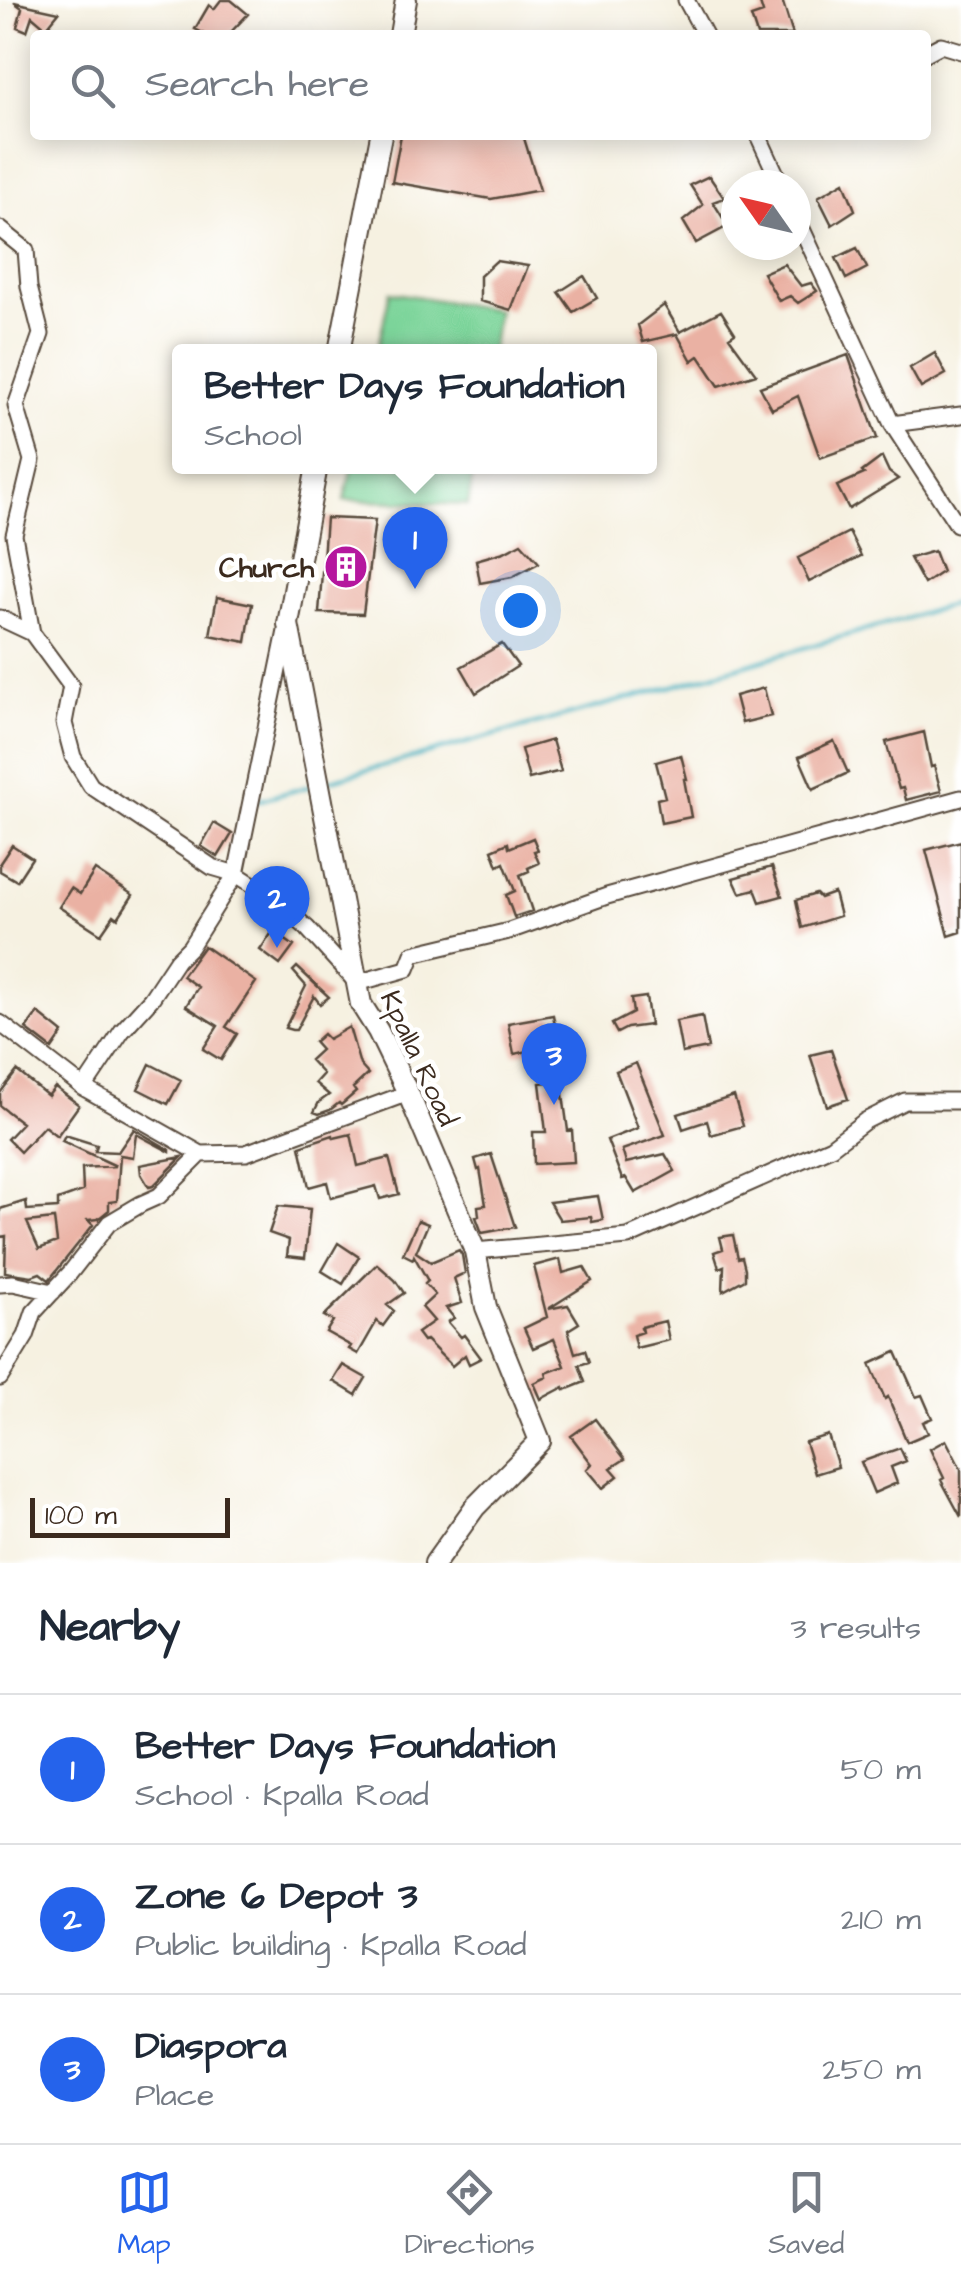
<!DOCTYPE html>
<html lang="en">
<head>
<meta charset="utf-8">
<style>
	:root { --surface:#fff; --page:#f6f6f7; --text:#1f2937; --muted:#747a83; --line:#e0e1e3; --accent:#2563eb }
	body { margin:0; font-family:"Architects Daughter",sans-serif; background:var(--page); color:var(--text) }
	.compass { position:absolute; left:721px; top:170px; width:90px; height:90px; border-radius:50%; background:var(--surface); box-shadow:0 5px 25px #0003; rotate:304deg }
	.scale { position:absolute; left:30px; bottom:25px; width:200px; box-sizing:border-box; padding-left:10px; border:5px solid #3b2a1e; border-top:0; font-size:28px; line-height:35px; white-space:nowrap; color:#3b2a1e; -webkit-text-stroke:8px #fff; paint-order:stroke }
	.you { position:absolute; left:520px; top:610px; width:35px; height:35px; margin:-25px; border:8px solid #fff; border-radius:50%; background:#1a73e8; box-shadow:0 0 0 15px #1a73e833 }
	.badge { display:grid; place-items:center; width:65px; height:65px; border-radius:50%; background:var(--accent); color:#fff; font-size:32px; font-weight:700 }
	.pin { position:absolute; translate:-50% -82px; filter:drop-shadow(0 2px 5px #0008) }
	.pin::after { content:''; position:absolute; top:52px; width:35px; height:30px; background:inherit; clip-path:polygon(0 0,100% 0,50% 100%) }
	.popup { position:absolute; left:172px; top:344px; width:485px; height:130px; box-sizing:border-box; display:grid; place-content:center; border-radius:10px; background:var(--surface); filter:drop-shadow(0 2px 8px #0005); font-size:32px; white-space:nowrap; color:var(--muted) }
	.popup b { font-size:38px; color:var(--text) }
	.popup::after { content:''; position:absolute; left:50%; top:100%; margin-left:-20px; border:20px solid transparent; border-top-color:var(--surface) }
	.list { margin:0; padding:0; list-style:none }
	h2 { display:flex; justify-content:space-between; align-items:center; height:130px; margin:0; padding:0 40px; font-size:42px }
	h2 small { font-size:32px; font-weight:400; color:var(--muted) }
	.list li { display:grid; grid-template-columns:65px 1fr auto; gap:30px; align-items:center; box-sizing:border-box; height:150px; padding:0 40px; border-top:2px solid var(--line) }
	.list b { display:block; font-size:38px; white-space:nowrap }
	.list p { margin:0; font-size:32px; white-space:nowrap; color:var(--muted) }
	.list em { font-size:32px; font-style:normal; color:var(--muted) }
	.icon { flex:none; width:55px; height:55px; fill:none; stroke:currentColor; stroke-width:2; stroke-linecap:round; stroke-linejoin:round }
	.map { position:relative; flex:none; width:961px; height:1563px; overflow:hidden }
	.search { position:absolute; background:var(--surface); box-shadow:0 5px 25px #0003; left:30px; right:30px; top:30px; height:110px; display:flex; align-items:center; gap:25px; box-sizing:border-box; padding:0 35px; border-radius:10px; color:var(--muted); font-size:38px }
	.sheet { height:580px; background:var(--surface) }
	nav { display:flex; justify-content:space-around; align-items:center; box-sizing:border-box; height:140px; border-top:2px solid var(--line); background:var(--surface); font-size:28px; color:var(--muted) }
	nav a { display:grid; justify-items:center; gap:5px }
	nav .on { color:var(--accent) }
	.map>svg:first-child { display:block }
</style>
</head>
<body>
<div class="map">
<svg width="961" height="1563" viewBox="0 0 961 1563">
	<rect width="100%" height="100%" fill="#fff"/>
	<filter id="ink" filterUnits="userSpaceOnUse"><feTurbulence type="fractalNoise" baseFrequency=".01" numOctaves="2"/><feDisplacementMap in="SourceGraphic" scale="20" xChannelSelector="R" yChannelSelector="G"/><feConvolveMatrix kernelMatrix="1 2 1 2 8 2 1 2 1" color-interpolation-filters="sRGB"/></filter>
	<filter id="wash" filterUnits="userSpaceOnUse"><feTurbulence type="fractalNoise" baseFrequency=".0048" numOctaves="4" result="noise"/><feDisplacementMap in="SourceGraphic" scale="40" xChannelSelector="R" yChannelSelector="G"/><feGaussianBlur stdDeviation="2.25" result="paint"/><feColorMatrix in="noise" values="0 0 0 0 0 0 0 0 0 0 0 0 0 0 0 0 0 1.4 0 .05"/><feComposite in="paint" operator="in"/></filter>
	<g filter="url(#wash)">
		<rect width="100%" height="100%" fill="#f6f1e1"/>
		<path fill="#7cd49a" stroke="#5c7f5c" stroke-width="2.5" d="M390,292L498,310L491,351H377Z
			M352,467H474L468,505L344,500Z"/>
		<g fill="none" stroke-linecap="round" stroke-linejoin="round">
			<path stroke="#46b3c2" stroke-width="4" d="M324,782L670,687L961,602
				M257,801L310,786"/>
		</g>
		<g id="blocks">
			<path fill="#eab1a3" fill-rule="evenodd" d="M221,0H231L248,14L228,35H207L195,29L209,5L214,9Z
				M759,0H782L793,35H757L751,17L763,13Z
				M14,2L36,7L59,12L46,28L32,16L27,31L17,27L22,8Z
				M401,135H523L540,190L491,199L392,182Z
				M709,176L724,198L713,202L728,226L696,243L683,221L703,205L690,185Z
				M844,182L855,210L832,225L818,197Z
				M857,248L867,268L846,279L836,258Z
				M496,261L528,266L511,310L480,301V276Z
				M784,264L801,286L811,283L817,291L798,303L790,296L779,301L763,273Z
				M584,276L597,298L573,312L559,292Z
				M664,305L680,332L721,311L735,333L729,337L756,374L719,386L699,356L692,361L677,334L643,342L638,325Z
				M935,353L946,374L921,388L910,368Z
				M848,355L877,438L820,458L798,396L772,409L760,387Z
				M882,457L889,472L898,479L849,509L837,486L864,474L862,472Z
				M326,518L375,520L363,614L319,613Z
				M849,532L861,556L809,582L798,558Z
				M521,543L539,563L512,577L480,583L476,560L504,552Z
				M934,551L942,572L924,584L910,558Z
				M217,597L252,604L246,642L210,635Z
				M502,644L518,666L476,693L461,667Z
				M764,688L771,716L742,723L735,696Z
				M924,732L931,767L934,766L941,791L906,800L903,788L899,789L886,742Z
				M552,740L561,771L529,779L521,749Z
				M834,741L848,773L813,789L799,757Z
				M681,755L687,779H684L691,817L661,823L657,799L665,797L656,762Z
				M214,823L232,834L218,857L201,846Z
				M533,838L538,850L534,851L539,863L528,868L529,871L520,875L532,911L514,917L506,895L515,891L504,863L498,866L492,850L508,843L509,848Z
				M961,841V932L949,936L926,850Z
				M12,845L32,858L17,881L0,871V863Z
				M772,867L782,896L760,902L755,889L740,893L733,878Z
				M95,870L133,895L118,918L114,915L101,934L59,907L71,888L80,894Z
				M834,893L840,916L802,928L796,900L816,894L820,898Z
				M273,931L294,946L280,965L260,950Z
				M204,946L256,982L226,1027L237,1034L221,1060L203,1049L218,1026L186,1006L198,987L182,976Z
				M297,967L329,997L320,1004L314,996L296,1030H292L285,1028L306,986L293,971Z
				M646,997L650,1025L627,1028L617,1033L612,1024L633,1013L631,999Z
				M38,1013L63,1033L52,1049L26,1029Z
				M553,1015L559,1045L514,1054L508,1023Z
				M702,1016L708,1048L682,1053L676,1021Z
				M349,1027L360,1065L368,1074L353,1088L356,1092L341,1105L339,1103L330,1110L319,1114L314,1112L319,1102L329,1095L315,1083L323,1074L310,1060L321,1050L314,1042L323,1034L328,1039Z
				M831,1050L848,1099L827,1106L810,1055Z
				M636,1063L665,1135L622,1150L626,1163L665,1154L675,1171L635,1193L626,1178L622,1179L607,1140L638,1128L616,1071Z
				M150,1064L181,1080L168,1104L138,1089Z
				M17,1071L48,1096L55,1087L79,1105L57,1136L44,1126L20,1152L7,1139L22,1123L0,1106V1093Z
				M561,1080L568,1131L572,1130L574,1162L534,1164L533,1132H546L540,1083Z
				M734,1096L743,1126L711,1135L707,1121L683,1129L678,1114Z
				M134,1129L170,1150V1152L136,1134L133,1157L120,1155L117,1201L109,1202V1210L98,1219L88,1220L93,1225L49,1280L40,1273L32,1276L5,1272L6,1236L0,1237V1209L26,1201L27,1210L58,1208V1200L83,1191L82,1168L116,1166L62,1141L65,1135L97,1145L95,1151L118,1152ZM54,1219L57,1242L39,1249L27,1222Z
				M351,1134L358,1166L389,1158L399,1194L380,1199L376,1186L331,1198L327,1182L309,1187L300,1146L333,1135L334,1138Z
				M491,1154L515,1227L482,1233L476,1217L479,1216L478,1206L486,1205L480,1169L478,1170L475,1159Z
				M182,1157L153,1186L149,1187L141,1174L140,1165Z
				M598,1196L603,1220L592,1222L591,1217L560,1220L549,1202Z
				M278,1206L310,1209L305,1258L287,1256L289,1240L269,1233Z
				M418,1220L428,1224L416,1252L431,1262L459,1250L462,1255L465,1273L454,1278L462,1303L446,1308L454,1318L448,1322L461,1337L464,1335L481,1358L469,1364L465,1355L452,1366L426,1340L423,1341L417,1333L434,1321L422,1307L435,1295L425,1284L428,1281L414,1256L413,1259L403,1254Z
				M733,1235L738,1258L742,1257L745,1269V1279L723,1291L724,1266L719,1268L714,1252L723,1249L720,1237Z
				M338,1243L359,1257L343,1284L322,1271Z
				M560,1259L563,1273L584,1267L592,1281L548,1309L568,1305L579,1323L568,1330L575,1353L585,1350L589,1362L579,1365L585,1382L565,1390L564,1387L541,1399L534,1383L547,1377L546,1373L565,1366L554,1339L533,1348L524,1328L547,1317L534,1266Z
				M377,1264L395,1280L404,1293L387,1305L394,1311L383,1326L377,1321L358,1354L349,1349L351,1346L326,1332L333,1321L324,1316Z
				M665,1321L669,1340L636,1348L633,1335L642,1332L641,1327Z
				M896,1352L916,1397L922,1395L932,1418L923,1422L928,1433L907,1442L888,1397L885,1399L870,1364Z
				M343,1365L366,1378L356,1395L333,1381Z
				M595,1419L625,1459L611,1468L618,1476L603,1488L587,1469L592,1464L571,1436Z
				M828,1435L838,1467L815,1474L805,1442Z
				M946,1440L961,1469V1517L941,1480L944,1478L930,1449Z
				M900,1448L906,1461L891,1467L897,1483L874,1493L861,1462Z"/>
		</g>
	</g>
	<g filter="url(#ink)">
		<use href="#blocks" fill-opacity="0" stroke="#57483b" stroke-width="2.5"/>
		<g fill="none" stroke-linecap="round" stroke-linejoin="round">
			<defs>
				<path id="street" d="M686,0L705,35
					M926,53L941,45L961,51
					M758,135L781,185
					M796,216L892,424L961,415
					M0,229L26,250L29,287L41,334L16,406L32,460L14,535L32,633L0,618
					M892,424L957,524L961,521
					M32,633L71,686L64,723L73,757L91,786L212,867L236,874L275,899L307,928L357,983L407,969L413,954L509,931L607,896L961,798
					M0,1023L84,1088L201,1154L246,1153L408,1093
					M84,1088L122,1031L151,999L177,960L190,947L236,874L286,631
					M475,1251L628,1237L831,1147L865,1121L905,1101H961
					M0,1284L13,1283L53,1292
					M0,1378L26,1336L34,1312L70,1273L109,1223L141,1204L159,1196L201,1154"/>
				<path id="secondary" d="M400,35L406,0
					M339,352L381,135
					M317,466L288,624L361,1004L378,1031L408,1093L475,1251L486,1307L540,1441L475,1507L435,1563"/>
			</defs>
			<use href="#street" stroke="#57483b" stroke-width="19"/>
			<use href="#secondary" stroke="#57483b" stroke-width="24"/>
			<use href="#street" stroke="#fff" stroke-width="15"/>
			<use href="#secondary" stroke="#fff" stroke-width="20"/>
		</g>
	</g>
	<defs>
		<symbol id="building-disc" viewBox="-11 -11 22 22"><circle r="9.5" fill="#b5179e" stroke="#fff"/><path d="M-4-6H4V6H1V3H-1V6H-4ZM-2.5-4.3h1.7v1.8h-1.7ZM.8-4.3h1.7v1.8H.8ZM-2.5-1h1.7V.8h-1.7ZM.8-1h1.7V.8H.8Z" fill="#fff"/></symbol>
	</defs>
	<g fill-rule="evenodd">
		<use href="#building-disc" x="321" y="542" width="50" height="50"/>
	</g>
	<g text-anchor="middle" stroke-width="9" stroke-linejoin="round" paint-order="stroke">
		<g font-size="28" font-weight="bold" fill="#3b2a1e" stroke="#fff" text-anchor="end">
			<text x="314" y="577">Church</text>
		</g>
		<g font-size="28" fill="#3b2a1e" stroke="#fff">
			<text transform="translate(420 1058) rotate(65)" y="10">Kpalla Road</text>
		</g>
	</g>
</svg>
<svg class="compass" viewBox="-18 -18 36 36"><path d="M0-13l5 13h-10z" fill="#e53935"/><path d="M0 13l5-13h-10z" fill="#747a83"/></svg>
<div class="scale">100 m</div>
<div class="you"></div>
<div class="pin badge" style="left:415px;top:589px">1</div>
<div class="popup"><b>Better Days Foundation</b>School</div>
<div class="pin badge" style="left:277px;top:948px">2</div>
<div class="pin badge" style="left:554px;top:1105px">3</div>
<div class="search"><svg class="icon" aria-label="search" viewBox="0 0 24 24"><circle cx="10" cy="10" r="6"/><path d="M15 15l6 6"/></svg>Search here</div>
</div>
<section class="sheet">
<h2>Nearby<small>3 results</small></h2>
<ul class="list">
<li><span class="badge">1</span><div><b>Better Days Foundation</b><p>School · Kpalla Road</p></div><em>50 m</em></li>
<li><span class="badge">2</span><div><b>Zone 6 Depot 3</b><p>Public building · Kpalla Road</p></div><em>210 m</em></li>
<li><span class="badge">3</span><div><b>Diaspora</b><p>Place</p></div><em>250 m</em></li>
</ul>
</section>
<nav>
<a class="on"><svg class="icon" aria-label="map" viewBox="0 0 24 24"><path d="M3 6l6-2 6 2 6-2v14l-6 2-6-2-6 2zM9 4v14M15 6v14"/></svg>Map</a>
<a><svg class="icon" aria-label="directions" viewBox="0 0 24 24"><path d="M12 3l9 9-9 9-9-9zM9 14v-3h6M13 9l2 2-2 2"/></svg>Directions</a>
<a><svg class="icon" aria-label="saved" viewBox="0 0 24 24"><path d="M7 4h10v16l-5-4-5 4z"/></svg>Saved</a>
</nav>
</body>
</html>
